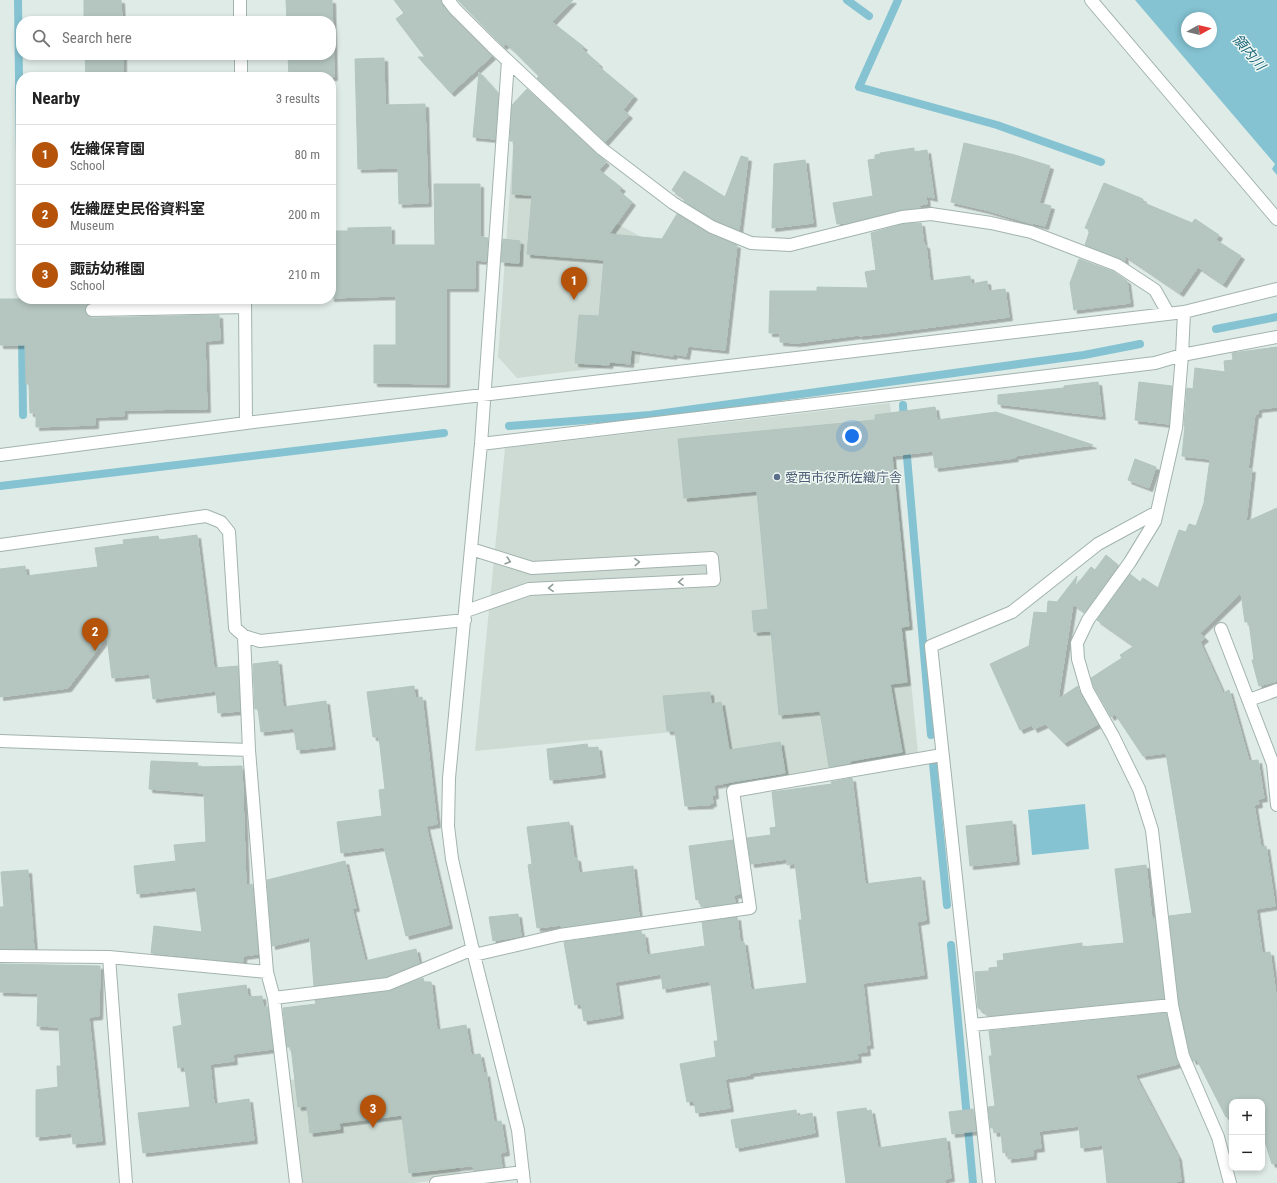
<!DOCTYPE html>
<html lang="en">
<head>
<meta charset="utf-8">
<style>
	:root { --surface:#fff; --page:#f6f6f6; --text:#222; --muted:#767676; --line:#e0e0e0; --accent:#b45309 }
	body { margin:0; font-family:"Roboto Condensed","Noto Sans JP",sans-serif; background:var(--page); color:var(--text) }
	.controls { position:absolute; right:12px; bottom:12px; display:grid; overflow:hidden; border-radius:8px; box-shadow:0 2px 6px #0003 }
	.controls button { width:36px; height:36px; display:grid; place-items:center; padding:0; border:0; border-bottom:1px solid var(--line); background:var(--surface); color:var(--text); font:20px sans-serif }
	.compass { position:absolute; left:1181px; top:12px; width:36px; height:36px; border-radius:50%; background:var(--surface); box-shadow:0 2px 6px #0003; rotate:82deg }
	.you { position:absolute; left:852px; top:436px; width:14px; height:14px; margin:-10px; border:3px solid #fff; border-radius:50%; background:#1a73e8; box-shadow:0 0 0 6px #1a73e833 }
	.badge { display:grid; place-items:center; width:26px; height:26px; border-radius:50%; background:var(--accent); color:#fff; font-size:13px; font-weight:700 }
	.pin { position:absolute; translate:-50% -33px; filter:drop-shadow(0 1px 2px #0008) }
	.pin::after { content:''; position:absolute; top:21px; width:14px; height:12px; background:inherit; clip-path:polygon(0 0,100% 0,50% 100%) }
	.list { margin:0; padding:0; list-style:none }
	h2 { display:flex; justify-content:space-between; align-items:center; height:52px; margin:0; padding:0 16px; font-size:17px }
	h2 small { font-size:13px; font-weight:400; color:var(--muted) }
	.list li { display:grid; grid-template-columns:26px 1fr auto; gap:12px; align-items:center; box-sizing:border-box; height:60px; padding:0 16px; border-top:1px solid var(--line) }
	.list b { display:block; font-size:15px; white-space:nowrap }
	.list p { margin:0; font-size:13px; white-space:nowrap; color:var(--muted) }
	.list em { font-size:13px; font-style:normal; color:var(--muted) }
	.icon { flex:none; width:22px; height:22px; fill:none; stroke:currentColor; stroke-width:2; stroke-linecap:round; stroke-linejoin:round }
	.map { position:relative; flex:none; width:1277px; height:1183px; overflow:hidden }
	.search { position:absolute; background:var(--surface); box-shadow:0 2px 6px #0003; left:16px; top:16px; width:320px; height:44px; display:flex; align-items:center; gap:10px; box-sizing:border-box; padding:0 14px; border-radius:16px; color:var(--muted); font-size:15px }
	.panel { position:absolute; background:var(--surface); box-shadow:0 2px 6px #0003; left:16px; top:72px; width:320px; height:232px; border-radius:16px }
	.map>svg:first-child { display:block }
</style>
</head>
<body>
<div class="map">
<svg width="1277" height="1183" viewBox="0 0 1277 1183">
	<defs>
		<filter id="shadow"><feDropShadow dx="3.5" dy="3.5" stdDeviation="0" flood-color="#0004"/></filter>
	</defs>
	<rect width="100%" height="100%" fill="#dfebe6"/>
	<path fill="#cedbd5" d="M514,132L604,217L653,243L639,363L517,378L498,357Z
		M890,403L912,630L906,631L918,753L726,786L715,728L475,751L505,448Z
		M413,1070L445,1075L461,1177L414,1183H298L289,1080Z"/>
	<path fill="#85c3d2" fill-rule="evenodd" d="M1135,0H1277V175L1272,169L1275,164ZM1187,18H1211V42H1187Z
		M1085,804L1089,849L1032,855L1028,810Z"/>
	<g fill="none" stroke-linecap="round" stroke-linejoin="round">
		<path stroke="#85c3d2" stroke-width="8" d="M18,0L21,240
			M847,0L869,16
			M898,0L859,87L997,125L1101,162
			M1216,329L1277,317
			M22,336L23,415
			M903,405L904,421
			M509,426L650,415L1084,355L1140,344
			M906,445L931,735
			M0,486L444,433
			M933,764L947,905
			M951,945L973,1183"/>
	</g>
	<path fill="#b5c6c0" stroke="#b2c5be" filter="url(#shadow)" d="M84,0H121L122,21H84Z
		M286,0H332L334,77H289L288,55H331V21H287Z
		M394,0H441L442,5L450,14L492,56L451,93L418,57H425L396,19L404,13Z
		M458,0H573L552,22L584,47L582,49L599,64L598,66L634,96L623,110L629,115L605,142L537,78L539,76L511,48L506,44L503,46Z
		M85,55H123V77H86Z
		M384,58L385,105L425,104L428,203L399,204L398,168L358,169L355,59Z
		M479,72L498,93L495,139L473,137Z
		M527,89L606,162L599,170L622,188L619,191L632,202L609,234L662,239L677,214L708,233L737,245L725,350L688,346L686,356L674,354L673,356L631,350L630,364L610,362L609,365L575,363L579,315L599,316L604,260L527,254L532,195L512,194L514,141H510L512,105Z
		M964,143L1015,155L1050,166L1039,203L1051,206L1045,226L1033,223V224L986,210L951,202Z
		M914,148V152L927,150L934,198L926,196L927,204L919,205L920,208L900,210L853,222L837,224L833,203L873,196L868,160L875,159V155L880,154V153Z
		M741,156L748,158L739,230L715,220L684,201L685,199L672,190L684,171L725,197Z
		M805,160L813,223L772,228L774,164Z
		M1104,183L1143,199L1142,202L1192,223L1195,219L1219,235L1216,240L1241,256L1223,284L1198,267L1180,293L1124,255L1125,261L1120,258L1085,245L1090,230L1085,228Z
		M434,184H480V237L488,238L486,261L475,260V288H446V384L374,383V345H396V296L331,298V231H348V228L391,227V245H435Z
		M921,223L924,245H926L930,281L970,276L971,284L987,281L988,291L1005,289L1009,317L886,333L859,336V335L797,343L780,342V333H769L770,291H817V287L868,288L865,272L876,270L871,233L903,224Z
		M503,239L520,241L519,263L501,262Z
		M1079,259L1114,272L1127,281L1130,303L1074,310L1070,283Z
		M0,299H219V300L92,302L88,304L85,310L86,314L92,318L219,315L220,340L205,341L207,409L124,410V416L95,417V425L36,427V413H30L29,384H26L25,345H0Z
		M1277,347V407L1258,409V414H1255L1248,469H1252L1246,522L1277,508V681L1259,686L1252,660H1254L1249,622H1245L1241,593L1200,633L1205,638L1200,642L1223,693L1229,690L1249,761L1258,760L1264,798L1258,799L1259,804L1254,805L1261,847L1266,846L1275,906L1256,909L1262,953L1270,952L1277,1002V1163L1272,1164L1262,1132V1102H1232V1114L1226,1117L1197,1060L1193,1061L1190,1054L1179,1004L1169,916L1192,913L1166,753L1143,756L1115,714L1111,717L1094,687L1091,678L1122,658L1120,655L1134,646L1097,620L1130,574L1140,582L1143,578L1158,588L1179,530L1186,532L1189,524L1196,526L1204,503L1210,459L1182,456L1185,426H1184L1187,388L1193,389L1195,368L1225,372L1224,361L1233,360L1232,353Z
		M1098,382L1102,416L998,404V395L1064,388V386Z
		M1139,382L1172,386L1169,424L1135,420Z
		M935,407L937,420L996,412L1093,445L1014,456L1015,458L935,468L933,451L892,456L909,626L901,627L907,682L890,684L902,752L850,761V763L829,767L820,711L779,715L771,631L754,632L752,611L768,609L757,491L684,498L678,439L875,420V415Z
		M1135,459L1156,467L1149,488L1128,480Z
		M197,535L214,668L238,666L240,711L218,713L216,691L153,699L150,674L112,678L107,637L68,688L0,697V569L25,566L26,576L98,567L95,548L124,544L123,540L158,536L159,540Z
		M1106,555L1118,565L1085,612L1073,604L1058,699L1078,686L1080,694L1098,724L1064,743L1045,724L1034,729L1032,725L1020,730L990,664L1029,646L1034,612L1047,613L1048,601L1057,602L1077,576L1075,587L1091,567L1095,570Z
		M278,661L283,707L326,701L332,746L297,750L294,728L261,732L258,709H255L253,664Z
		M414,686L415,698L422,697L437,824L426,826L449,925L406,936L384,847L341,853L337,822L382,816L379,790L385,789L379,737H373L367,692Z
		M710,692L711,704L721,702L729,750L780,742L785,773L714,785L715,795L712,796L713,803H710V805L685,806L675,731H667L663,696Z
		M587,744L588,748L598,747L602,774L550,780L547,749Z
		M151,761L198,763L197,767L242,766L246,885L252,884L258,954L243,956V962L151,953L154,926L202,932L196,887L137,894L134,866L176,861L174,845L206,842L204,793L149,789Z
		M852,778L865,884L921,877L926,920L917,922L924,975L863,983L870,1045H866L867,1052L857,1053L858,1059L750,1073V1075L725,1079L730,1108L696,1113L694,1101L687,1102L680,1064L716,1057L714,1041H718L711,985H710L709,981L663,989L661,974L615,982L620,1015L584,1021L581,1004L575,1005L564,942L641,931L642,935L644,934L647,955L705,946L702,922L737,917L740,942H744L751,990L807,983L799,920H802L795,863L787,865V859L751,864L747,838L771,835L770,828L776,827L772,792L832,784L831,782Z
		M1012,821L1016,861L970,866L966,826Z
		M569,822L574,858H577L579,873L633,866L639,916L561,927V925L537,928L528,865L532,864L527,827Z
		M733,840L740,894L734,895L735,903L701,907L700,899L696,900L689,846Z
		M345,861L356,908H352L365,961L416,949L419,963L386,977L314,986L310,937L272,946L267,880Z
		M1146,865L1152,919L1155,918L1164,998L987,1016L986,1013L978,1008L975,972L989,971V968L998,967L997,961L1004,960L1003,954L1082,943V947L1124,943L1115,869Z
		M28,870L34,949H0V907H4L1,872Z
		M518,914L521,936L493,941L489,917Z
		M0,964L100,966L99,1016L89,1017L102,1141L73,1144L72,1133L36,1137V1090L58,1087L57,1066H61L59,1027L37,1026L38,993L0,992Z
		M423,978L424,982H431L437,1030L466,1025L471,1055L480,1054L484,1074L486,1073L494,1122L501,1121L506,1152L500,1153L502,1167L474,1171L473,1166H469L409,1173L402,1115L339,1123L340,1129L310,1133L307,1106L298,1107L291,1047H287L283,1008L316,1004L315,1000L389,991Z
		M246,985L248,997L262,996L263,1007L267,1006L273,1049L233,1054L234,1061L210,1064L214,1104L249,1099L254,1140L143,1153L138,1113L190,1107L185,1067L178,1068L173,1027L182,1025L178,994Z
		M1166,1013L1176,1058L1178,1064L1135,1075L1178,1157L1181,1181H1176V1183H1107L1103,1145L1081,1148L1079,1126L1039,1131L1041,1148L1033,1149V1156L1008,1159V1152L1003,1153L1001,1132L994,1133L993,1128H991L988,1107L995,1106L989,1056H992L989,1031Z
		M866,1108L867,1111L871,1110L878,1148L946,1138L951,1178L945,1179V1183H846L837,1112Z
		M973,1109L976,1131L952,1134L949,1112Z
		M796,1110L797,1116L812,1113L815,1133L736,1148L731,1120Z"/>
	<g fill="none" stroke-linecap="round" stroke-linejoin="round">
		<defs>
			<path id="minor" d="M240,0V21
				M448,0L455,9L492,46L602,149L673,203L712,227L751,243L790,245L902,217L931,214L991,223L1031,232L1117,265L1155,290L1168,313
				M1091,0L1277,219
				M241,55V77
				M508,61L481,444L449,778L448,826L452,859L474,955L518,1130L524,1183
				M245,300L246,423
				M92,310L245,307
				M1184,312L1182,355L1176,428L1155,521L1130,562L1088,620L1077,643L1078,659L1087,690L1113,736L1139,789L1152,830L1172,1005L1183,1056L1218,1137L1230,1183
				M481,444L1155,363L1182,355L1277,337
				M0,455L246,423L1184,312L1277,289
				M0,545L206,516L221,522L229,532L235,628L244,636L260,641L465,620
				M466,611L529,589L714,580L712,558L532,568L471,549
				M1221,629L1273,764L1277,805
				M244,636L249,750
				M1249,700L1277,690
				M0,741L249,750L267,972
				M474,955L560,935L750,908L733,791L942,755
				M0,956L109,957L267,972L274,998L388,984L473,949
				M109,957L126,1183
				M274,998L296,1183
				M972,1025L1172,1005
				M436,1183L523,1172
				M989,1183L931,646L1012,612L1098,544L1157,512"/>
		</defs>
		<use href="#minor" stroke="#a2b3ad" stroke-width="14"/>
		<use href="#minor" stroke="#fff" stroke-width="12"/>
	</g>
	<defs><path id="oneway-chevron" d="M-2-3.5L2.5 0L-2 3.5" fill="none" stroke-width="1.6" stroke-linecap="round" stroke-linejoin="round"/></defs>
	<g stroke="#909e9a">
		<use href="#oneway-chevron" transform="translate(508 561) rotate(17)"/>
		<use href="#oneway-chevron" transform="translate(637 562) rotate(-3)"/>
		<use href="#oneway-chevron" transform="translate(681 582) rotate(177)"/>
		<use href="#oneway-chevron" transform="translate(551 588) rotate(177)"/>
	</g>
	<circle fill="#5c6f8a" stroke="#f0f8f4" stroke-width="1.5" cx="777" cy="477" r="4"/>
	<g text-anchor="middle" stroke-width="3" stroke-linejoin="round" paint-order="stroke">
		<g font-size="13" fill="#4e5e75" stroke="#f0f8f4" text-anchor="start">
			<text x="785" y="482">愛西市役所佐織庁舎</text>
		</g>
		<g font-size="14" font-style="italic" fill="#196479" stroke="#f0f8f4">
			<text transform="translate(1249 52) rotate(50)" y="5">領内川</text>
		</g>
	</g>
</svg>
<div class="controls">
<button>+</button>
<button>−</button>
</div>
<svg class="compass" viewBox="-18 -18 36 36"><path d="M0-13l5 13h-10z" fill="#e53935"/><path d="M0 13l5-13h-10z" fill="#767676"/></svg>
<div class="you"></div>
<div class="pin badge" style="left:574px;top:300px">1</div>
<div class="pin badge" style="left:95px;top:651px">2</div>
<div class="pin badge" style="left:373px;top:1128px">3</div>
<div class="search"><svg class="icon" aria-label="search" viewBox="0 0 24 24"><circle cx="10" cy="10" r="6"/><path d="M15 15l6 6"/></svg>Search here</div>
<section class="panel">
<h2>Nearby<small>3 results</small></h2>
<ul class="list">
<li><span class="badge">1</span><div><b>佐織保育園</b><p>School</p></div><em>80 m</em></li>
<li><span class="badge">2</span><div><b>佐織歴史民俗資料室</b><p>Museum</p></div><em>200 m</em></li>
<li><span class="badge">3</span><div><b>諏訪幼稚園</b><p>School</p></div><em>210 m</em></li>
</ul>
</section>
</div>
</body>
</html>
